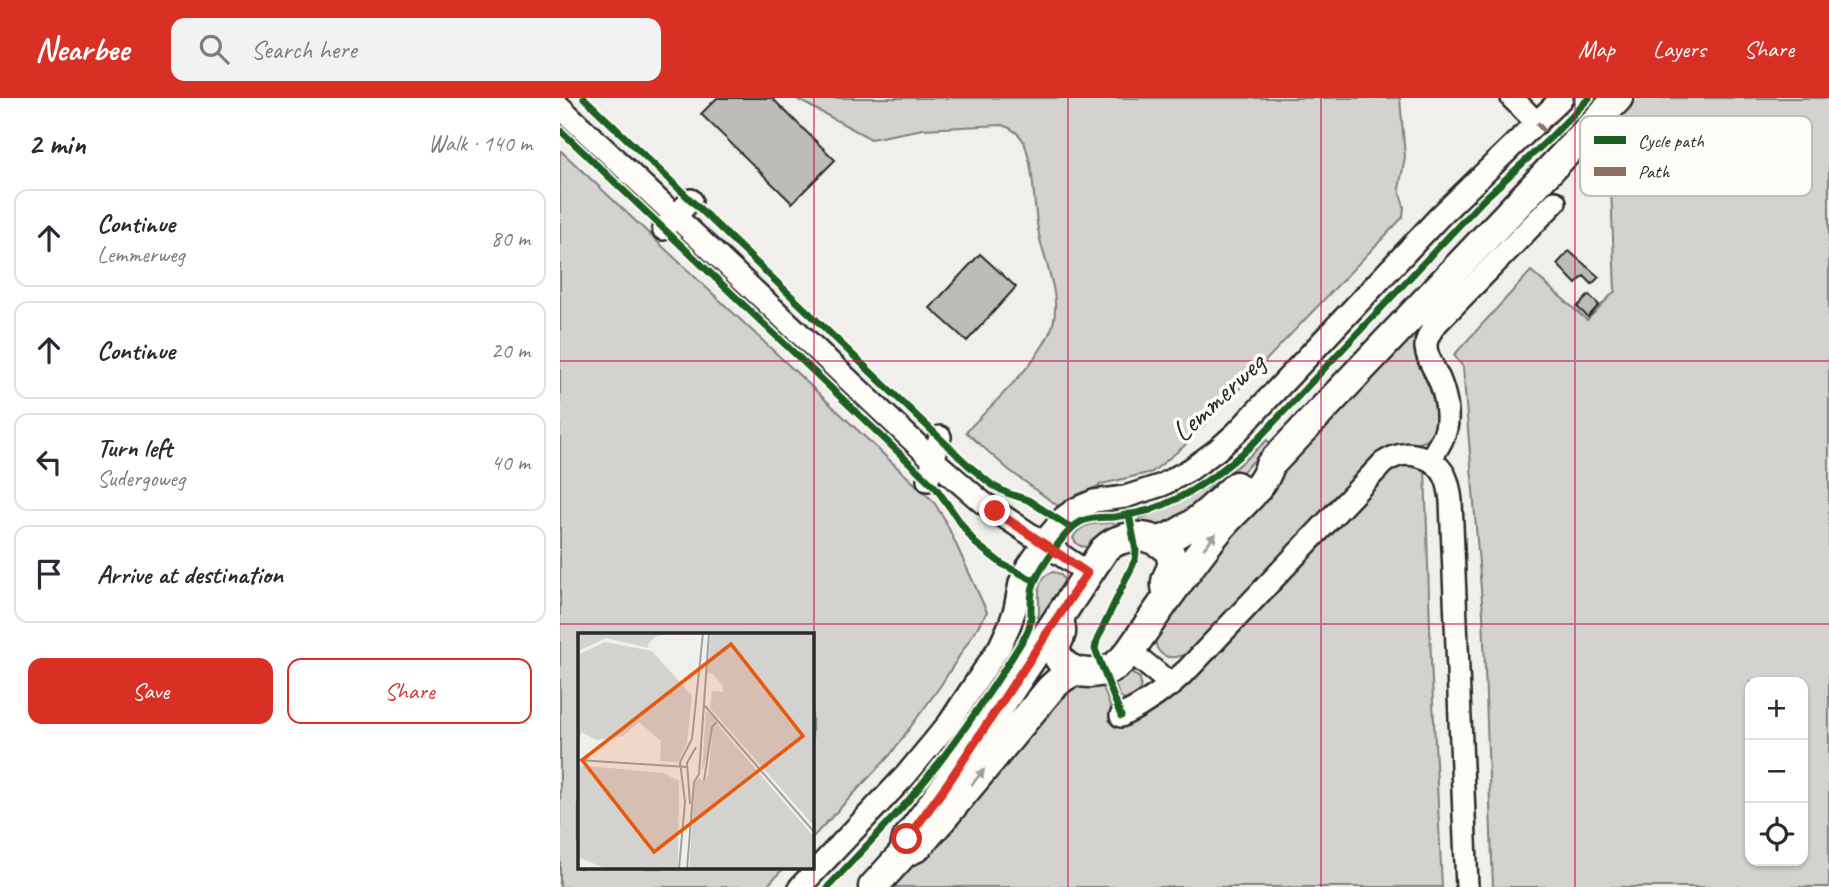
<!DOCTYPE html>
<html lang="en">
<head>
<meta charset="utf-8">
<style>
	:root { --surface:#fff; --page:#f2f2f3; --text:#2b2b33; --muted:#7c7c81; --line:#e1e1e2; --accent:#d93025 }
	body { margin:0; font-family:Caveat,sans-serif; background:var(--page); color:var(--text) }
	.controls { position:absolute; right:21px; bottom:21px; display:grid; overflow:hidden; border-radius:14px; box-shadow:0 2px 5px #0004 }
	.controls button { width:63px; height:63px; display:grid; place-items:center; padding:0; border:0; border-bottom:2px solid var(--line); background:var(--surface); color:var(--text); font:35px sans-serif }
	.stop { position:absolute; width:21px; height:21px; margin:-16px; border:5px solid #d93025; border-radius:50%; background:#fff }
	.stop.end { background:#d93025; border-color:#fff; box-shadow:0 2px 7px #0008 }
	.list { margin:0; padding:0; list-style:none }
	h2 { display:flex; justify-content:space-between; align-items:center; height:91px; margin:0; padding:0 28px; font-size:30px }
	h2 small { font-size:23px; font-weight:400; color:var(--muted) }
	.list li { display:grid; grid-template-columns:46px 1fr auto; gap:21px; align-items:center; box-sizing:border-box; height:98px; margin:0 14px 14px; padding:0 14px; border:2px solid var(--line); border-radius:14px }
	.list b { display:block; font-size:26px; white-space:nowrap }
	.list p { margin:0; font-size:23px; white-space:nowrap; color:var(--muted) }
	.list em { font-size:23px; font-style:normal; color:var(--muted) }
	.actions { display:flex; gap:14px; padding:21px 28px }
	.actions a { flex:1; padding:16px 0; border:2px solid var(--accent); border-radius:14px; text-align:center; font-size:24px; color:var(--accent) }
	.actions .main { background:var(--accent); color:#fff }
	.icon { flex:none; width:38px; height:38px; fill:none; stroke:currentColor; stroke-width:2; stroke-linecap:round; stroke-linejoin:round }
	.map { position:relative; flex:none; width:1269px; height:789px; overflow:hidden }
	header { display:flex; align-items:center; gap:42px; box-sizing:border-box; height:98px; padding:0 35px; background:var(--accent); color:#fff }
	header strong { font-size:33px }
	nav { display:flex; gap:38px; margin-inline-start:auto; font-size:24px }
	.search { width:490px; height:63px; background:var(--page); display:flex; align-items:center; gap:18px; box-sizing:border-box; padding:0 24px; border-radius:14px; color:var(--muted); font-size:26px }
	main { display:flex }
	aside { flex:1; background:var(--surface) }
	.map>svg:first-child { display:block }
</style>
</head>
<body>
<header>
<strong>Nearbee</strong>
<div class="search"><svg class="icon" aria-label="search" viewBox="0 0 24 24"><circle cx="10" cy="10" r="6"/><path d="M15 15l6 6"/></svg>Search here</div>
<nav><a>Map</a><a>Layers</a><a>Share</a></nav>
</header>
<main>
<aside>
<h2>2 min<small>Walk · 140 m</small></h2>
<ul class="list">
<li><svg class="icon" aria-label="ahead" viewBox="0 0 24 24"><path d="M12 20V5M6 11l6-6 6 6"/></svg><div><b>Continue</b><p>Lemmerweg</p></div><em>80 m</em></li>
<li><svg class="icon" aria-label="ahead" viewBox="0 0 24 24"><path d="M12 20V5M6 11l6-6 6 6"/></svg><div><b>Continue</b></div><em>20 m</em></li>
<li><svg class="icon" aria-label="left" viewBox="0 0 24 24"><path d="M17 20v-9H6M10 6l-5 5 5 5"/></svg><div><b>Turn left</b><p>Sudergoweg</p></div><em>40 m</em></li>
<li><svg class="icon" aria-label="arrive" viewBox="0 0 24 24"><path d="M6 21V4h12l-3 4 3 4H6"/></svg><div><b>Arrive at destination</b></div></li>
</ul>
<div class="actions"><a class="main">Save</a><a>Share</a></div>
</aside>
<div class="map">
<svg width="1269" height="789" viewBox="0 0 1269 789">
	<rect width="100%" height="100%" fill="#f0efeb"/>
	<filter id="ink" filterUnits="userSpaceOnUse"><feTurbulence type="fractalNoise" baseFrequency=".0143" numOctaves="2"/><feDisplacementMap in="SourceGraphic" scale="14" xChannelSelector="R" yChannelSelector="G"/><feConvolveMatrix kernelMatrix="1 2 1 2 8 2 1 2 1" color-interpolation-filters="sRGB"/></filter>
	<g filter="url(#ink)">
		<path fill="#d3d2cf" stroke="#7f7e7d" stroke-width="2" fill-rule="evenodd" d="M235,0H840L845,59L839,91L844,109L843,119L623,349L592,374L542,386L498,408L449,372L406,334C431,307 483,261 493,226C501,197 485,166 479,137C473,108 475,75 465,47C462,37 452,30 442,27L363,31L311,41Z
			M1074,0H1269V789H933L923,516L903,269L894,257L971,173L1027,222L1055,193L1051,89L1018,59ZM1190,584H1243V763H1190Z
			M0,52L373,403L384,420L427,514L381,587L330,657L252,740V537H19V770H224L206,789H0Z
			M856,229L862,235L881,311L874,340L859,345L836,348L629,555C606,565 593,557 595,532L667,433Z
			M707,342L711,346L678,378L605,428L587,426L579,427L578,425L579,421C632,401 666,382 707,342Z
			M841,366H852L865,370L871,562L882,789H328L488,603L515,587L542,586L557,627L820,377Z
			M558,425H561L565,429C551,437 523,462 513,440C521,423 541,425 558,425Z
			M493,474C504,475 505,483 505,492L475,532C476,527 478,521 479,515C480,500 474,479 493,474Z
			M569,574L580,580C582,591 579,602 565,603L559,597L553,580Z"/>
		<path fill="#bdbcb8" stroke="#2b2b2b" stroke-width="2" d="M157,0H212L275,62L232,105L141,16Z
			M1009,153L1039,179L1032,186L1024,178L1016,186L997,166Z
			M420,156L456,189L407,243L370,210Z
			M1029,197L1039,207L1028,219L1017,209Z"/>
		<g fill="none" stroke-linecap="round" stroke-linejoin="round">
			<defs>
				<path id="minor" d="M952,0L977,25
					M0,9L370,359L422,404L528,475
					M103,131L131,102
					M368,382L380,339
					M570,553L612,587
					M561,618C586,606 608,590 628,571L823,365C839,354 852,354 870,362
					M240,789L346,677L389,625L440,548L450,526L455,511L460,485L466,471L490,436L504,419L515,411L534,403L565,399L602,387L631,371L657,352L677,334L707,302L880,118L1002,0
					M907,789L891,403C889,385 886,372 870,362C877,350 887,337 887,322C888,307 883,288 876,275C865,254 860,245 877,225L995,104"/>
				<path id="major" d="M597,444C629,434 652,411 676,388
					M499,519C499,523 502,531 501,535C499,543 494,546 497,556C505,578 538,579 555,568C561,564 566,558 570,553C599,511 628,469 660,430C676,410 703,392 710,367L1058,0
					M344,755L347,741L388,685L544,452C549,447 555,443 563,441C580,435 610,441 612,463C613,472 607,476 606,484C605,487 607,491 607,495
					M313,789L344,755L357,749L381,722L491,590L502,580L514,573"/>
			</defs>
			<use href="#minor" stroke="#2b2b2b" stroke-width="26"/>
			<use href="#major" stroke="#2b2b2b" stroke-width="33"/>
			<use href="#minor" stroke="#fdfcf7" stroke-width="21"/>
			<use href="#major" stroke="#fdfcf7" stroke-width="28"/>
			<path stroke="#8d6e63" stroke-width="5" stroke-dasharray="10 5" stroke-linecap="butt" d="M977,25L990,40"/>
			<defs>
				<path id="cycleway" d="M24,0L408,367L432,387L447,395L468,402L511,430
					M0,32L376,390L415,445L442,466L475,483
					M561,618L535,551L537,542L575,462L576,453L569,416
					M268,789C294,761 321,733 347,704C391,653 429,597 464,540C475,522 469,513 472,494C473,479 499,443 510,432C523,418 536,420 554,419C566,417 579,415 590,412C631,398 665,372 696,343L921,104L990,40L1029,0"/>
			</defs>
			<use href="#cycleway" stroke="#fdfcf7" stroke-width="11"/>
			<use href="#cycleway" stroke="#1b5e20" stroke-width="7"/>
		</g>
		<defs><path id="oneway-solid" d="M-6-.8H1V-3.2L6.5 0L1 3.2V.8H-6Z" transform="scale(1.75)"/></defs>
		<g fill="#9e9e9b">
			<use href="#oneway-solid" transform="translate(650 443) rotate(-51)"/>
			<use href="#oneway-solid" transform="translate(418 679) rotate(-51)"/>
		</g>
	</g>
	<g fill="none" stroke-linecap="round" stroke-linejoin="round" filter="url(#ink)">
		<path stroke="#d93025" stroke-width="9" d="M347,741L388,685L527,475L435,413"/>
	</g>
	<path fill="none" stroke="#c2185b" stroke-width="2" stroke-opacity="0.55" d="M254,0V789M508,0V789M761,0V789M1015,0V789M0,263H1269M0,526H1269"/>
	<g text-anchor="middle" stroke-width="7" stroke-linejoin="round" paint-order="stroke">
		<g font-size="30" fill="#2b2b2b" stroke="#fdfcf7">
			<text transform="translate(658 299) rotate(-43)" y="10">Lemmerweg</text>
		</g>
	</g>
	<g transform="translate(18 535)">
		<rect width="236" height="236" fill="#f0efeb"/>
		<path d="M0,0H90L77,4L69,12L71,15L28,5L0,18ZM133,0H236V193L132,75L134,58L145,59V53L135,41L129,40ZM27,9L74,18L114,63L109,110L100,129L82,128L83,108L61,89L45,103L19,107L3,99L0,121V22ZM128,78L138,86L125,137L124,136ZM139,91L236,204V236H111L117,150L121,145L127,149L130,143L135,96ZM0,132L85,140L101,148L100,236H29L0,224Z" fill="#d3d2cf"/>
		<path fill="none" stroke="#a1a19e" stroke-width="2" d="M127,73L237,200M0,127L109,134M126,148L134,94L139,89M112,171L109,130L118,114M101,236L107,169L102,129L114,106L125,0M109,236L116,149L121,141L131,0"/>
		<path fill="#e8590c" fill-opacity="0.15" stroke="#e8590c" stroke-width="3.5" d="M153,11L225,103L76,219L4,127Z"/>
		<rect width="236" height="236" fill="none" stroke="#2b2b2b" stroke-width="3.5"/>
	</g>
	<rect x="1020" y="18" width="232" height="80" rx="10" fill="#fdfcf7" stroke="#bebdba" stroke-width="2"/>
	<rect x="1034" y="38" width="32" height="8" fill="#1b5e20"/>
	<rect x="1034" y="69" width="32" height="9" fill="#8d6e63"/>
	<g font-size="19" fill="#2b2b2b">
		<text x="1078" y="49">Cycle path</text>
		<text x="1078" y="80">Path</text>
	</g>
</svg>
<div class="controls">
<button>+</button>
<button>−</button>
<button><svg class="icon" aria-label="locate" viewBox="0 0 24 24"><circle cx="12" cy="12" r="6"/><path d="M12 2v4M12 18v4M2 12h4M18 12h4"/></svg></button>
</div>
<div class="stop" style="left:347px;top:741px"></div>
<div class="stop end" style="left:435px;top:413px"></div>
</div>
</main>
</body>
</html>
